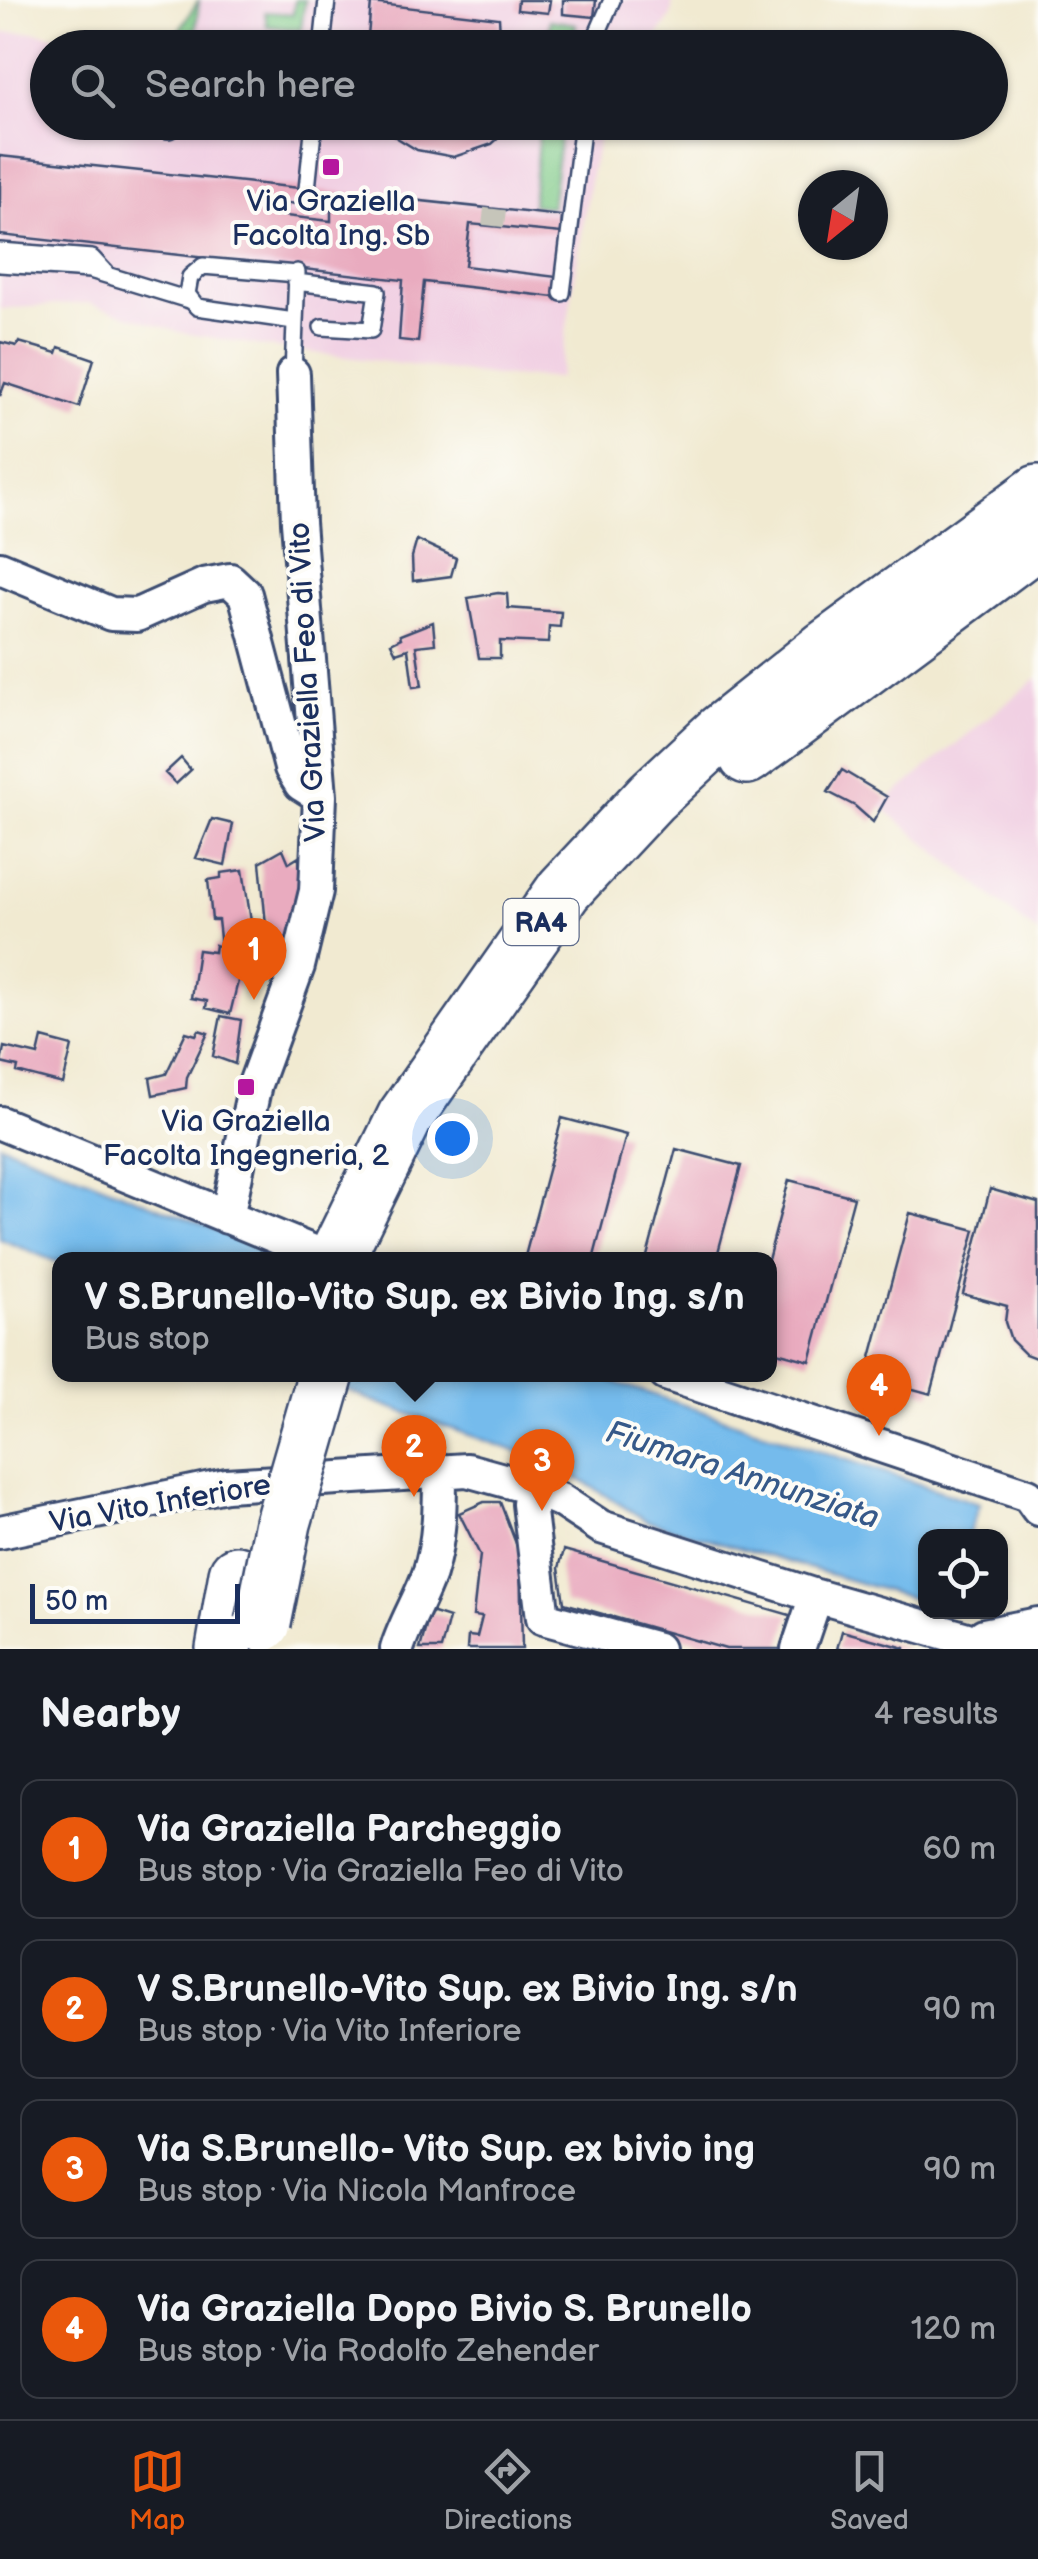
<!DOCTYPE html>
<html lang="en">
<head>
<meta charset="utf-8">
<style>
	:root { --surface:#171b24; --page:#20242c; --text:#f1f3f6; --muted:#9ea1a6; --line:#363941; --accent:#ea580c }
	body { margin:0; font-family:"Balsamiq Sans",sans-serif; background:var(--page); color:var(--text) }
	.controls { position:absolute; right:30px; bottom:30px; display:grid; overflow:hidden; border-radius:20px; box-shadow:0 2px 8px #0004 }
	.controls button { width:90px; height:90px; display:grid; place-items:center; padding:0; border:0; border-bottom:2px solid var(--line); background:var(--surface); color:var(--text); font:50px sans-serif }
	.compass { position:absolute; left:798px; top:170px; width:90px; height:90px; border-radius:50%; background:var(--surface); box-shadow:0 2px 8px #0004; rotate:210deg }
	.scale { position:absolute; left:30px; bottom:25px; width:210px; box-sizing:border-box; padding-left:10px; border:5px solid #1b2f5e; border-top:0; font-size:28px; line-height:35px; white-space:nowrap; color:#1b2f5e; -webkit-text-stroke:8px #fdfcf7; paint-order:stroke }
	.you { position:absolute; left:452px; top:1138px; width:35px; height:35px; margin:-25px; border:8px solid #fff; border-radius:50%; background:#1a73e8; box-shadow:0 0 0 15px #1a73e833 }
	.badge { display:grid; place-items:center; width:65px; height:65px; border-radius:50%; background:var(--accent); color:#fff; font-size:32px; font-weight:700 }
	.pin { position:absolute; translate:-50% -82px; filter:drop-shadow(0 2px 5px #0008) }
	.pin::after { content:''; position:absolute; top:52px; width:35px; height:30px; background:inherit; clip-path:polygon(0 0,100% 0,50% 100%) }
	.popup { position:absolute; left:52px; top:1252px; width:725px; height:130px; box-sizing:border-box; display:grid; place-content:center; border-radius:20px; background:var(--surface); filter:drop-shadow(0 2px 8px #0005); font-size:32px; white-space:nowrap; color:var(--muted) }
	.popup b { font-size:38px; color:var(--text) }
	.popup::after { content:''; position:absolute; left:50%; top:100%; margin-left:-20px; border:20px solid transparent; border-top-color:var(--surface) }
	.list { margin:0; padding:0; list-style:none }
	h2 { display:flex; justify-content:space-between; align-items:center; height:130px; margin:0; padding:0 40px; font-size:42px }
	h2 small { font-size:32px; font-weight:400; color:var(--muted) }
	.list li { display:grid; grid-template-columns:65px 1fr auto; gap:30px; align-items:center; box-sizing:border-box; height:140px; margin:0 20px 20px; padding:0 20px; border:2px solid var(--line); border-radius:20px }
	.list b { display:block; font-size:38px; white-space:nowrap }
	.list p { margin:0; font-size:32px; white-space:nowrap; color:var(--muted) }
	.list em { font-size:32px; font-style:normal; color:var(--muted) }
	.icon { flex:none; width:55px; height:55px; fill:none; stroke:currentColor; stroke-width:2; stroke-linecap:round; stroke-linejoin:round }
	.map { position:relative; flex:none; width:1038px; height:1649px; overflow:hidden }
	.search { position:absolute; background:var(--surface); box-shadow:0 2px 8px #0004; left:30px; right:30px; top:30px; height:110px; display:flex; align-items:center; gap:25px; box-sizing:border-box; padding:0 35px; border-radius:55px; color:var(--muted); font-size:38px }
	.sheet { height:770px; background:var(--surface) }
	nav { display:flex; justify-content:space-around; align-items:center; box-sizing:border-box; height:140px; border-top:2px solid var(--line); background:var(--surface); font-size:28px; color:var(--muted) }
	nav a { display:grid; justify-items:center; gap:5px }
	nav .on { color:var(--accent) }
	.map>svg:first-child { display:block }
</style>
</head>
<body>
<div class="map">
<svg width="1038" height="1649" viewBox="0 0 1038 1649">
	<rect width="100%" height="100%" fill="#fdfcf7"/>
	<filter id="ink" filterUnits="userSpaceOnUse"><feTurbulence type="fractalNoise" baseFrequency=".01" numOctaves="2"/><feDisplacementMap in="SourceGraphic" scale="20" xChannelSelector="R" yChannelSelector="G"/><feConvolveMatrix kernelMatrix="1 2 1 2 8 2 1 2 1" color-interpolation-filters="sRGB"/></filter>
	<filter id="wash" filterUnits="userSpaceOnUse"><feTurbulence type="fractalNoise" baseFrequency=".0048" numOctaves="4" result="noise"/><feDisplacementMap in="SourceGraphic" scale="40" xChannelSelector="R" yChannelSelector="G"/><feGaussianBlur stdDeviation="2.25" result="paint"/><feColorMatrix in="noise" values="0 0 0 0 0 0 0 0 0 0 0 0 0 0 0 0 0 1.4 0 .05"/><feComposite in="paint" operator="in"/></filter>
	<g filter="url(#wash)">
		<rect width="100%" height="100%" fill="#f1ead1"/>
		<path fill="#f1d0e3" d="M199,0H673L671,16L650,47L168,48Z
			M34,32L124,47L48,48V122L603,123L592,168L559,378L495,376L268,347L179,332L88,303L0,309V33Z
			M1038,677V934L880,806Z"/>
		<path fill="#7ec987" stroke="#4c7c72" stroke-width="2.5" d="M199,0L194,47H168Z
			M295,0H305L301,30L267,26L265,12L293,14Z
			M550,20L576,24L573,47H547Z
			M540,123H562L551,207L532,205Z"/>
		<path fill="#75bbec" stroke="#4875a5" stroke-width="2.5" d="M0,1144L288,1259L59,1260V1263L0,1239Z
			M313,1375H594L979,1504L968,1536H926L925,1602L647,1521L558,1466L370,1400Z"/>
		<g id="blocks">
			<path fill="#e9abbf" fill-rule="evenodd" d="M518,0H550L548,13L517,10Z
				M563,0H596L594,17L563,14Z
				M371,3L499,18L501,48H367Z
				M382,122H516L492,144L454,157L417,150L394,136Z
				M0,156L562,216L561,233L470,224L465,266L557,277L555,297L424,282L418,342L399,340L403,280L0,235ZM288,203L331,208V221L285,216Z
				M0,342L17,346L19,342L57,353L59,347L94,359L79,407L5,383L0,396Z
				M417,540L456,558L451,576L413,581L412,557Z
				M498,593L507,594L508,608L561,612L560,627L549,626L548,643L500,641V658H479L468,598Z
				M433,622L435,644L416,646L422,686L413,687L408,649L396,653L391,643L401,638L400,635Z
				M181,758L191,770L176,784L165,773Z
				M842,770L887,797L873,822L855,806L828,792Z
				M212,819L233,824L225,865L196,858Z
				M283,849L289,863L299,857L300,897L285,944L268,946L260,862Z
				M243,870L255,947L242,948L243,961L230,1014L206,1008L207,1001L191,998L198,950L214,952L215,945L221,947L218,920H212L208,880L221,878V873Z
				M221,1016L241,1020L235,1064L213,1056Z
				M199,1030L208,1033L187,1077L186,1088L153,1095L150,1078L166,1074L186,1032L196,1035Z
				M42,1038L72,1046L63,1084L17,1072L18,1067L1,1063L4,1047L38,1055Z
				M562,1118L626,1135L593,1260H524Z
				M676,1149L741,1166L716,1260H646Z
				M789,1180L854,1197L810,1361L769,1350L768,1260Z
				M990,1189L1038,1203V1359L1025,1354L1011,1340L1005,1322L1007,1306L963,1294Z
				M910,1213L975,1230L931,1394L866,1376Z
				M484,1502H500L520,1554L522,1649H467L468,1636L477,1637L482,1617L473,1616L480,1555L459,1513Z
				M564,1550L790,1615L780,1649H726L564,1603L559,1568Z
				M430,1612L449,1618L441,1649H420Z
				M842,1631L905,1648V1649H837Z"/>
		</g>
	</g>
	<g filter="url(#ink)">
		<use href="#blocks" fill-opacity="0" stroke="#3b4b6f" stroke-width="2.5"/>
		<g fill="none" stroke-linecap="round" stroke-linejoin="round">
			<path stroke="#c6c5ba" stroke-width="22" stroke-dasharray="22 11" stroke-linecap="butt" d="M493,226L495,209"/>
			<defs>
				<path id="service" d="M322,48L327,0
					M591,48L612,0
					M307,189L314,122
					M0,251L92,258L106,273
					M0,264L90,270L192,301
					M296,282L377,292L371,330L322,327
					M562,293L583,122
					M294,321L197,307L187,294L190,277L203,266L297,274
					M293,374L297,272"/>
				<path id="pedestrian" d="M168,126V122"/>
				<path id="minor" d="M0,568L111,614L137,615L204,585L230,580L245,594L291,768L301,784L320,796
					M0,1123L333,1260
					M227,1217L255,1084L298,966L316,891L320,796L298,522L293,374
					M666,1374L1028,1495L1038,1509
					M532,1488L529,1504L543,1618L657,1649
					M0,1532L226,1485L467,1470L532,1488L560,1500L601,1527L816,1596L967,1639L1024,1649
					M984,1635L1038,1624
					M397,1649C405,1623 420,1600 429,1574C440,1540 440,1506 440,1470
					M798,1649L816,1596"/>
				<path id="motorway" d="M747,756L1027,548
					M335,1260L405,1117L564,890L651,797L721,732L825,649L1038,493
					M224,1649L237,1574"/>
			</defs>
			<use href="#service" stroke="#3b4b6f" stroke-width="20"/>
			<use href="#pedestrian" stroke="#3b4b6f" stroke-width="28"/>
			<use href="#minor" stroke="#3b4b6f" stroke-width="38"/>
			<use href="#motorway" stroke="#3b4b6f" stroke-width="60"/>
			<use href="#service" stroke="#fff" stroke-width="15"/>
			<use href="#pedestrian" stroke="#fff" stroke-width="22"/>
			<use href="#minor" stroke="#fff" stroke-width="32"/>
			<use href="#motorway" stroke="#fff" stroke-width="55"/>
			<defs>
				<path id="motorway-bridge" d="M263,1623L283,1523L326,1374"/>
			</defs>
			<use href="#motorway-bridge" stroke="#3b4b6f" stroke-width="60" stroke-linecap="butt"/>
			<use href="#motorway-bridge" stroke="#fff" stroke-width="55"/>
		</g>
	</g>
	<g fill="#b5179e" stroke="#fdfcf7" stroke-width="4">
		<rect x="321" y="157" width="20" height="20" rx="5"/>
		<rect x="236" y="1077" width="20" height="20" rx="5"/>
	</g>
	<g text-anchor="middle" stroke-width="8" stroke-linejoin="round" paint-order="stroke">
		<rect fill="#fdfcf7" stroke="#5f6c8c" stroke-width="2.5" x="503.5" y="899" width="75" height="46" rx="8"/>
		<g font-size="28" font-weight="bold" fill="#1b2f5e">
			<text x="541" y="932">RA4</text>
		</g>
		<g font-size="30" fill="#1b2f5e" stroke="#fdfcf7">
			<text x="331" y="211">Via Graziella<tspan x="331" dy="34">Facolta Ing. Sb</tspan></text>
			<text x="246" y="1131">Via Graziella<tspan x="246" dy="34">Facolta Ingegneria, 2</tspan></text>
		</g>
		<g font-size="30" fill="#1b2f5e" stroke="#fdfcf7">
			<text transform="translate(307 682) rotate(-93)" y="10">Via Graziella Feo di Vito</text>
			<text transform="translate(160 1503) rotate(-10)" y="10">Via Vito Inferiore</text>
		</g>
		<g font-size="32" font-style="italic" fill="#365989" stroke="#fdfcf7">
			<text transform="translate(743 1474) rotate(18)" y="11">Fiumara Annunziata</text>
		</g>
	</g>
</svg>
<div class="controls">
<button><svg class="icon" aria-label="locate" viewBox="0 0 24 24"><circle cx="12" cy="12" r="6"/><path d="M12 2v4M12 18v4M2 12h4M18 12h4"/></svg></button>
</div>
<svg class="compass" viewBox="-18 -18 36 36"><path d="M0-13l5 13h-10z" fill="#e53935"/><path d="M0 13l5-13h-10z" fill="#9ea1a6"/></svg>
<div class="scale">50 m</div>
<div class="you"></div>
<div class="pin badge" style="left:254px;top:1000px">1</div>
<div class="pin badge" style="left:414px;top:1497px">2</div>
<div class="popup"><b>V S.Brunello-Vito Sup. ex Bivio Ing. s/n</b>Bus stop</div>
<div class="pin badge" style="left:542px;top:1511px">3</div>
<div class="pin badge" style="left:879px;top:1436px">4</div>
<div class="search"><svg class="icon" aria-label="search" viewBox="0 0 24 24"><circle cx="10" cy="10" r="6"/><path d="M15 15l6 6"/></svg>Search here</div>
</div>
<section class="sheet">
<h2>Nearby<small>4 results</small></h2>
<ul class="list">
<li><span class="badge">1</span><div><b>Via Graziella Parcheggio</b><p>Bus stop · Via Graziella Feo di Vito</p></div><em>60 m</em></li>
<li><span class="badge">2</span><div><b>V S.Brunello-Vito Sup. ex Bivio Ing. s/n</b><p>Bus stop · Via Vito Inferiore</p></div><em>90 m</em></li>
<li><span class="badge">3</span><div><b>Via S.Brunello- Vito Sup. ex bivio ing</b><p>Bus stop · Via Nicola Manfroce</p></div><em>90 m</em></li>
<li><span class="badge">4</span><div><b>Via Graziella Dopo Bivio S. Brunello</b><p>Bus stop · Via Rodolfo Zehender</p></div><em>120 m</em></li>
</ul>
</section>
<nav>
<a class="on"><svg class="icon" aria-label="map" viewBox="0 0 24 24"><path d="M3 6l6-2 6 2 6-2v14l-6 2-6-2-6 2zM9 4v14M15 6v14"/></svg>Map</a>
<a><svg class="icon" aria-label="directions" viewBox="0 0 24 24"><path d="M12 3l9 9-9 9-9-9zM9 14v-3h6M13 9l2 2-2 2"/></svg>Directions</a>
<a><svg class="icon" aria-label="saved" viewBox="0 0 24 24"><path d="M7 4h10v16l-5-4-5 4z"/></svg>Saved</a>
</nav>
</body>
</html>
